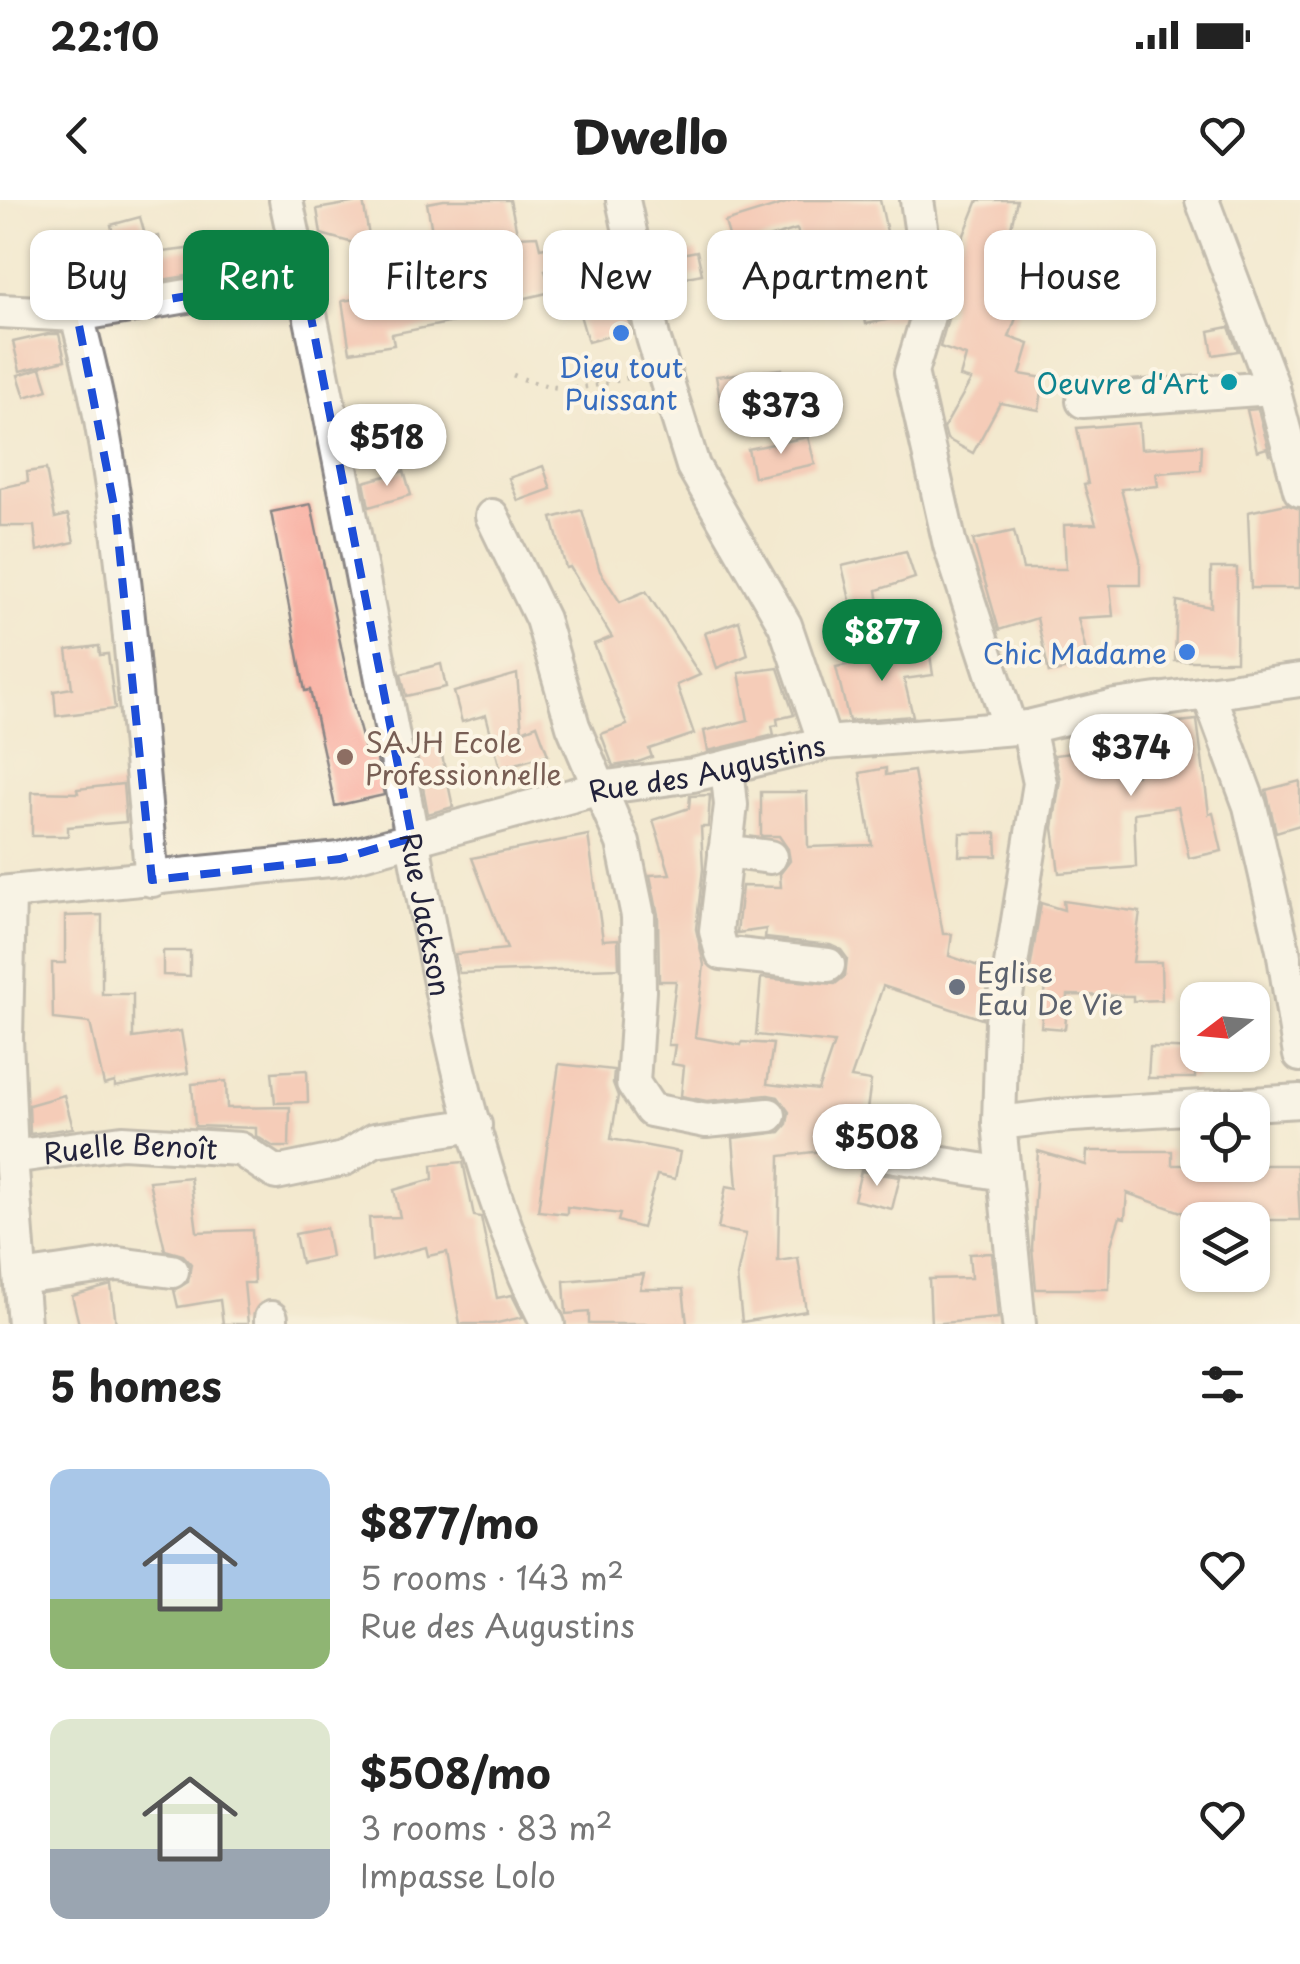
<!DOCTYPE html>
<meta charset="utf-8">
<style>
body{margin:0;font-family:"Playpen Sans",sans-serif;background:#f6f6f6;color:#222;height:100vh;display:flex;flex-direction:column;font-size:38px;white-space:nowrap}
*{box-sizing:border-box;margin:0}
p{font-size:32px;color:#767676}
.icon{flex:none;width:55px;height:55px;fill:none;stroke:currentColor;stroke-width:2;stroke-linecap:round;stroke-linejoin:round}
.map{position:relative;height:1124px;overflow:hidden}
.details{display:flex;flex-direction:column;background:#fff;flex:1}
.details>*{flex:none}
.guide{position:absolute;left:30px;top:30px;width:1240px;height:90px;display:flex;gap:20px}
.needle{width:65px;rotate:254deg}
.fabs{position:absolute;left:1180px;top:782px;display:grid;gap:20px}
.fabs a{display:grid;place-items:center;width:90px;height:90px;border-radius:20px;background:#fff;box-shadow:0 2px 8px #0004;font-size:50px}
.price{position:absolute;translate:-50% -85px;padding:0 22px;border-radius:35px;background:#fff;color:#222;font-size:32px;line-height:65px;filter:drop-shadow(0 2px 5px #0008)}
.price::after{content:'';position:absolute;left:50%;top:60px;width:30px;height:22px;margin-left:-15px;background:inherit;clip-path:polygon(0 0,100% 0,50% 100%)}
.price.selected{background:#0b8043;color:#fff}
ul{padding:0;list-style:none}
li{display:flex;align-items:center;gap:30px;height:250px;padding:0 50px}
li span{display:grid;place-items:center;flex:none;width:280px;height:200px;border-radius:20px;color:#555}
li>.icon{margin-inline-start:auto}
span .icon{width:120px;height:120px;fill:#fffc;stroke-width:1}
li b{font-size:42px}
h2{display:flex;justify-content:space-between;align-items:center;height:120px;padding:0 50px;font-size:42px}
.tag{padding:0 35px;border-radius:20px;background:#fff;box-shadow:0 2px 8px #0004;font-size:35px;line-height:90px}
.tag.selected{background:#0b8043;color:#fff}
.status{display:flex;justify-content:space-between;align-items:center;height:70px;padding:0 50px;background:#fff;direction:ltr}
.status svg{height:28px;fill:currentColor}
header{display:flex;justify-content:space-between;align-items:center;height:130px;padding:0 50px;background:#fff;font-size:45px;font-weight:800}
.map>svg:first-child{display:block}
</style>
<div class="status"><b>22:10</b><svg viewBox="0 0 49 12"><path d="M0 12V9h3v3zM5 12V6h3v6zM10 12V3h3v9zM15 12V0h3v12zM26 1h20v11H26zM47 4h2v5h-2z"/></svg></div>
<header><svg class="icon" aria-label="back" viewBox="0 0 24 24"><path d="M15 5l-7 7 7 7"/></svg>Dwello<svg class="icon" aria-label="heart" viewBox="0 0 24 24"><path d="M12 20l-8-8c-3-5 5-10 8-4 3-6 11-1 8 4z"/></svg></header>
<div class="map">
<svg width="1300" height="1124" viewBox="0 0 1300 1124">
<rect width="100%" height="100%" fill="#fcf5e5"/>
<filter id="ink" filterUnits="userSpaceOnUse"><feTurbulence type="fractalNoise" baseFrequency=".01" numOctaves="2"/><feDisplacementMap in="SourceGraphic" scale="20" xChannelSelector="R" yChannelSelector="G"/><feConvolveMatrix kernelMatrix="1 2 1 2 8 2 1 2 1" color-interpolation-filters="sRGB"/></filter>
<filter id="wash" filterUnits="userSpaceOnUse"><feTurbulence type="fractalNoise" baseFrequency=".0048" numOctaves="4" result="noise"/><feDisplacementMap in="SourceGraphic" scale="40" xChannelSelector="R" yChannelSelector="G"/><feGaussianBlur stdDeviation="2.25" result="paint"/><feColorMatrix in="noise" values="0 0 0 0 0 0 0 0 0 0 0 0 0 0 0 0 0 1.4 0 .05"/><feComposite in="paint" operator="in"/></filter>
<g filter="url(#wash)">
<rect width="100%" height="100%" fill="#f3e9cf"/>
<g id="blocks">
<g fill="#f8a89b">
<path d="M 444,0 L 510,0 L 518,37 L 537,36 L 540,48 L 589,38 L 593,60 L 545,70 L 551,92 L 509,102 L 510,111 L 392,134 L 394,145 L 350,152 L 342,101 L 385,94 L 387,105 L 443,94 L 427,3 Z"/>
<path d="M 796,0 L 880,0 L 895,68 L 902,67 L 909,110 L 907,116 L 866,124 L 857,77 L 833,85 L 820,45 L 803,51 L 797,29 L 733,49 L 725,22 Z"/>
<path d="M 978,0 L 1017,0 L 1010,32 L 1043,44 L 1009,137 L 1029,144 L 1020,174 L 1044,178 L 1039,210 L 1000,203 L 973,253 L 947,239 L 944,228 L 971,180 L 960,177 L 966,156 L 940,147 L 951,108 L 950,70 Z"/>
<path d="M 363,1 L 371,48 L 321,34 L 317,9 Z"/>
<path d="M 140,17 L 146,38 L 159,36 L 162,52 L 195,48 L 199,74 L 137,84 L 131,47 L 116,48 L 111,25 Z"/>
<path d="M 697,51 L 702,74 L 661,82 L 656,59 Z"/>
<path d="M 625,103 L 631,130 L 588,142 L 580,115 Z"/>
<path d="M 1229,127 L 1238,151 L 1213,155 L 1209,131 Z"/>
<path d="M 48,134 L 59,134 L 65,160 L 20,171 L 13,142 Z"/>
<path d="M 41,168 L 48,190 L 25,197 L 18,175 Z"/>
<path d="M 782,169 L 785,202 L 721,205 L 716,176 Z"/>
<path d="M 1258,209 L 1270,255 L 1269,255 L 1267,248 L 1257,251 L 1247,210 Z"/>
<path d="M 1139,223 L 1141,249 L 1202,245 L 1201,270 L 1156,273 L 1158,286 L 1121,289 L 1140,359 L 1140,385 L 1110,385 L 1113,416 L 1078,418 L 1089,465 L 1049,473 L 1037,418 L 999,430 L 973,340 L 1014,331 L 1023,369 L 1066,369 L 1064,325 L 1096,324 L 1084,285 L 1088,284 L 1077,228 Z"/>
<path d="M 808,237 L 815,264 L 754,277 L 748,249 Z"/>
<path d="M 543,266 L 551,289 L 518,301 L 509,278 Z"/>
<path d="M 46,269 L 55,318 L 68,315 L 74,342 L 37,351 L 34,326 L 0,326 L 0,288 L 28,282 L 27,272 Z"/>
<path d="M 404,271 L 411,295 L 369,307 L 364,282 Z"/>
<path d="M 311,304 L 354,508 L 367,556 L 376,554 L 384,595 L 335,606 L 310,490 L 305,491 L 271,312 Z"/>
<path d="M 1286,304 L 1300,309 L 1300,388 L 1251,388 L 1248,312 Z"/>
<path d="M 582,310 L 600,371 L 620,402 L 646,391 L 700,475 L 677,485 L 694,534 L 649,549 L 652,557 L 638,562 L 613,566 L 601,534 L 627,525 L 594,444 L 612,437 L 570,367 L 566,368 L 552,318 Z"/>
<path d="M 906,351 L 915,378 L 877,390 L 880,411 L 854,417 L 842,366 Z"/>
<path d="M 1211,368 L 1237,368 L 1236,461 L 1175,461 L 1177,401 L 1211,407 Z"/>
<path d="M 739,421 L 748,455 L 717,468 L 705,433 Z"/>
<path d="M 99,446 L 100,455 L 108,454 L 115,509 L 56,516 L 54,491 L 72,488 L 67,450 Z"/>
<path d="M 929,448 L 933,475 L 904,479 L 913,516 L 849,521 L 836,467 L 852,464 L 850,459 Z"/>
<path d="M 441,464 L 446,487 L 406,496 L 401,474 Z"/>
<path d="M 778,468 L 794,515 L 777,519 L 778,525 L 772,526 L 774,535 L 708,551 L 704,531 L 748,520 L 739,473 Z"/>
<path d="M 517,474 L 522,531 L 537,525 L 548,555 L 500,568 L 486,515 L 462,522 L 454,492 Z"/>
<path d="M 1197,520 L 1209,614 L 1213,613 L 1222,651 L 1189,658 L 1178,607 L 1134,613 L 1136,667 L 1059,673 L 1053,628 L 1060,580 L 1054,555 L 1123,547 L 1125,575 L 1137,575 L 1144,526 Z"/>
<path d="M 440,546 L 453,607 L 428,614 L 416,550 Z"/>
<path d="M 886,568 L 886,575 L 914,571 L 943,734 L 952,734 L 949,756 L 990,770 L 982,819 L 883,786 L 851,878 L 871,881 L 864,932 L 849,939 L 846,957 L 837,957 L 838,949 L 780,956 L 778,1061 L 798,1058 L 806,1111 L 742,1122 L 737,1076 L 746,1034 L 718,1029 L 726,986 L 737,988 L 733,938 L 780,932 L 787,924 L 789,912 L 778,897 L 768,895 L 707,901 L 681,896 L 684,866 L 672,864 L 675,845 L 668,845 L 676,781 L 659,781 L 658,715 L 650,675 L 670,674 L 653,620 L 689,608 L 690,596 L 710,595 L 708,627 L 701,627 L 703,669 L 696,729 L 704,765 L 695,837 L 741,845 L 742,842 L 773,844 L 767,884 L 818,890 L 834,843 L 756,835 L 761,778 L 835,784 L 845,776 L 847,758 L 841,750 L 830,745 L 765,738 L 766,729 L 737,733 L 742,686 L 781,687 L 780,674 L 790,661 L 788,649 L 779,636 L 761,636 L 761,592 L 807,592 L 808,647 L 872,645 L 860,573 Z"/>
<path d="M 1300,581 L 1300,625 L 1276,632 L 1266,590 Z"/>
<path d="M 123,584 L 126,622 L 68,627 L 68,636 L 32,636 L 32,592 L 78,593 L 77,589 Z"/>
<path d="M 960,633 L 996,633 L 997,656 L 959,656 Z"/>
<path d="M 588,635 L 603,740 L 618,739 L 619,768 L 459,773 L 455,754 L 507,749 L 472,658 Z"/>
<path d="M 1063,701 L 1140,712 L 1133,762 L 1161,762 L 1162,800 L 1133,801 L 1133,796 L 1068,795 L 1065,829 L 1041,827 L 1047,777 L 1029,776 L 1041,703 L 1064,710 Z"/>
<path d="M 102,715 L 102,794 L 133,794 L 133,838 L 181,831 L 188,873 L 115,887 L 115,882 L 104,885 L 90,823 L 53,819 L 52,763 L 65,763 L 65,716 Z"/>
<path d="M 163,751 L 190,751 L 190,776 L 163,775 Z"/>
<path d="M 1150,847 L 1196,849 L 1195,878 L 1148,878 Z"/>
<path d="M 559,864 L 614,870 L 613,883 L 618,896 L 611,939 L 680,952 L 675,979 L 657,975 L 642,1028 L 618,1021 L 620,1014 L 567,1007 L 567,1014 L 538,1011 Z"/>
<path d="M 307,870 L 308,902 L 275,903 L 272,872 Z"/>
<path d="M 226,881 L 227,908 L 290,907 L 289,947 L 274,947 L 256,936 L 256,928 L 195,926 L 192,884 Z"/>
<path d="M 64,895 L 73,928 L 30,934 L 29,905 Z"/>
<path d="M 1038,951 L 1086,965 L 1087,951 L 1172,951 L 1172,965 L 1297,965 L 1300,1020 L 1204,1020 L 1127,993 L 1125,1018 L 1120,1017 L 1110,1048 L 1109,1089 L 1036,1089 L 1032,1048 Z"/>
<path d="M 463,962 L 474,1016 L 481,1017 L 497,1098 L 512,1095 L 523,1117 L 493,1124 L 460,1124 L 447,1052 L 428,1056 L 426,1047 L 372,1061 L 369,1018 L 400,1017 L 394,990 L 433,979 L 432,965 Z"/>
<path d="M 861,971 L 900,977 L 892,1009 L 854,1000 Z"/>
<path d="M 190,977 L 197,1032 L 252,1030 L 254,1083 L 244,1083 L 248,1124 L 223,1124 L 220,1100 L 178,1107 L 174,1090 L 188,1082 L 191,1064 L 183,1055 L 165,1050 L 149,981 Z"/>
<path d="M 326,1028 L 331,1057 L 301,1063 L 295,1034 Z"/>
<path d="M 992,1053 L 998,1118 L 931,1124 L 929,1079 L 971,1078 L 969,1054 Z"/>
<path d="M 644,1074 L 640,1089 L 683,1089 L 687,1124 L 589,1124 L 589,1112 L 566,1114 L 564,1081 Z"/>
<path d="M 111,1085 L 116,1124 L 79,1124 L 72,1096 Z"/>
</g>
</g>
</g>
<g filter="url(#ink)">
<use href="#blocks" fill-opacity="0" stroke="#8a8685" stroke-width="2.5"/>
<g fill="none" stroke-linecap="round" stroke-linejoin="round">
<g stroke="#8a8685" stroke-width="38">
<g id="street">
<path id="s1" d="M 286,0 C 330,205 369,410 408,616 C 441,787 468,967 548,1124"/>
<path d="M 623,0 L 653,137 L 693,266 L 785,425 L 825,543"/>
<path d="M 917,0 L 932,103 L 911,172 L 950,345 L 1010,528"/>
<path d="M 1202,0 L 1273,188 L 1300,290"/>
<path d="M 0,111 L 77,115 L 303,76"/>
<path d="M 77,115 C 86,152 96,189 102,226 C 129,376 137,529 152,680"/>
<path d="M 1083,201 L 1273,188"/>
<path d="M 492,316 L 542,419 L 573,526 L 623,643 L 638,716 L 639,791 L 633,883 L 651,910 L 706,921 L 769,915"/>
<path d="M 1209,495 L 1250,606 L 1283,750 L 1300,855"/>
<path d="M 727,567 L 731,605 L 716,731 L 722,753 L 828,765"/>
<path d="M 725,651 L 770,657"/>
<path id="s2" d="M 0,693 L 340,659 L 600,588 L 693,575 L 825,543 L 1028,527 L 1115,506 L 1300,480"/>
<path d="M 9,694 L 6,838 L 11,957 L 24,1124"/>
<path d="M 999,923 L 1057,916 L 1300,901"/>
<path d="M 865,951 L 1004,974"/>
<path id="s3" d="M 11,957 L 122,942 L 240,949 L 276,973 L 344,959 L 374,940 L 475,925"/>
<path d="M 21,1078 L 118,1064 L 172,1071"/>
<path d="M 271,1118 L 271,1124"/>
<path d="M 1019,1124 L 999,923 L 1002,821 L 1040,583 L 1028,527"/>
</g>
</g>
<path stroke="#8a8685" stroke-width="5" stroke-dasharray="2.5 8" stroke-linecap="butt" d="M 513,175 C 564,196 585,188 636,176"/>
<use href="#street" stroke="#fff" stroke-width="32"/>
</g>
</g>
<path d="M0 0H1300V1124H0ZM 303,76 L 412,638 L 340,659 L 152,680 L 116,316 L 77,115 Z" fill="#f3e9cf" fill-opacity=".55" fill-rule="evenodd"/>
<path fill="none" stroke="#1d4ed8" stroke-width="8" stroke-dasharray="20 12" stroke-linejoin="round" d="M 303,76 L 412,638 L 340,659 L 152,680 L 116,316 L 77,115 Z"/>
<g fill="#3f7fe0" stroke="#fcf5e5" stroke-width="4">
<circle cx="621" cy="133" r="10"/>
<circle cx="1187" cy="452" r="10"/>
</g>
<circle fill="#0f9aa8" stroke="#fcf5e5" stroke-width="4" cx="1229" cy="182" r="10"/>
<circle fill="#8d6e63" stroke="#fcf5e5" stroke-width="4" cx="345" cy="557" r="10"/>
<circle fill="#6b7280" stroke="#fcf5e5" stroke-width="4" cx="957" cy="787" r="10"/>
<g text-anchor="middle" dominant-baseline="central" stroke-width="8" stroke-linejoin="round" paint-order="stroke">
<g font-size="28" fill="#366cbe" stroke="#fcf5e5">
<text x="621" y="166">Dieu tout<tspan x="621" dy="32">Puissant</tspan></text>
<text x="1167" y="452" text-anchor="end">Chic Madame</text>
</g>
<g font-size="28" fill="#0d838f" stroke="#fcf5e5" text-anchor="end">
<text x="1209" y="182">Oeuvre d'Art</text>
</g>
<g font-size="28" fill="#785e54" stroke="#fcf5e5" text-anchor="start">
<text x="365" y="541">SAJH Ecole<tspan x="365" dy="32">Professionnelle</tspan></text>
</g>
<g font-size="28" fill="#22223b" stroke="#fcf5e5">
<text stroke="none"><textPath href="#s2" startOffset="720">Rue des Augustins</textPath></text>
<text stroke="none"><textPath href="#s1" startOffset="728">Rue Jackson</textPath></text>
<text stroke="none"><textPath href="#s3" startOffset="120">Ruelle Benoît</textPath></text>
</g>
<g font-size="28" fill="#5b616d" stroke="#fcf5e5" text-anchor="start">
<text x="977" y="771">Eglise<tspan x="977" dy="32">Eau De Vie</tspan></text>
</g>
</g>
</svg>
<div class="fabs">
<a><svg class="needle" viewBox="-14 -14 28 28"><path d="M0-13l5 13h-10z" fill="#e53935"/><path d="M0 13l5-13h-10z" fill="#767676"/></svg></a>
<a><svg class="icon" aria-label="locate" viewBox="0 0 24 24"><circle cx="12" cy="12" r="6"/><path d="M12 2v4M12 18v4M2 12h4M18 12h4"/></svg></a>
<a><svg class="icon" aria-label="layers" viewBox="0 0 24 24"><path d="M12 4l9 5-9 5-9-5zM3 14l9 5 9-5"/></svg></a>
</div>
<b class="price" style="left:781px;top:257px">$373</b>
<b class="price" style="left:387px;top:289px">$518</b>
<b class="price selected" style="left:882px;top:484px">$877</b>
<b class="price" style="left:1131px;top:599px">$374</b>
<b class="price" style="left:877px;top:989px">$508</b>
<div class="guide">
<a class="tag">Buy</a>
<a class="tag selected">Rent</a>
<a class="tag">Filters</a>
<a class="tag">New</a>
<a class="tag">Apartment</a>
<a class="tag">House</a>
</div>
</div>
<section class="details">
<h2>5 homes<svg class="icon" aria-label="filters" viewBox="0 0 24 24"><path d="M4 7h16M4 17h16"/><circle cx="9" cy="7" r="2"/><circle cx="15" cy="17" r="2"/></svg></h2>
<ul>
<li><span style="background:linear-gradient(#a9c7e8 65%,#8fb573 0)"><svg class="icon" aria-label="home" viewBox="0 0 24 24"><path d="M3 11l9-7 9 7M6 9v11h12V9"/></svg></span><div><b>$877/mo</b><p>5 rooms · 143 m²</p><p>Rue des Augustins</p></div><svg class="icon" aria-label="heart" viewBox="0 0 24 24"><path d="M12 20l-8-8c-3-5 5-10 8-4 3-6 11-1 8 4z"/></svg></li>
<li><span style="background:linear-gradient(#dfe7d0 65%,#9aa5b1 0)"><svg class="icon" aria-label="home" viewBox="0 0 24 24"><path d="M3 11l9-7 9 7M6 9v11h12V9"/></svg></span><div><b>$508/mo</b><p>3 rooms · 83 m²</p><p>Impasse Lolo</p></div><svg class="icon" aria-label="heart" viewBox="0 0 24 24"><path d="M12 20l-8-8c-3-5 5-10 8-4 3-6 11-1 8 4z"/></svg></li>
</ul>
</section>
